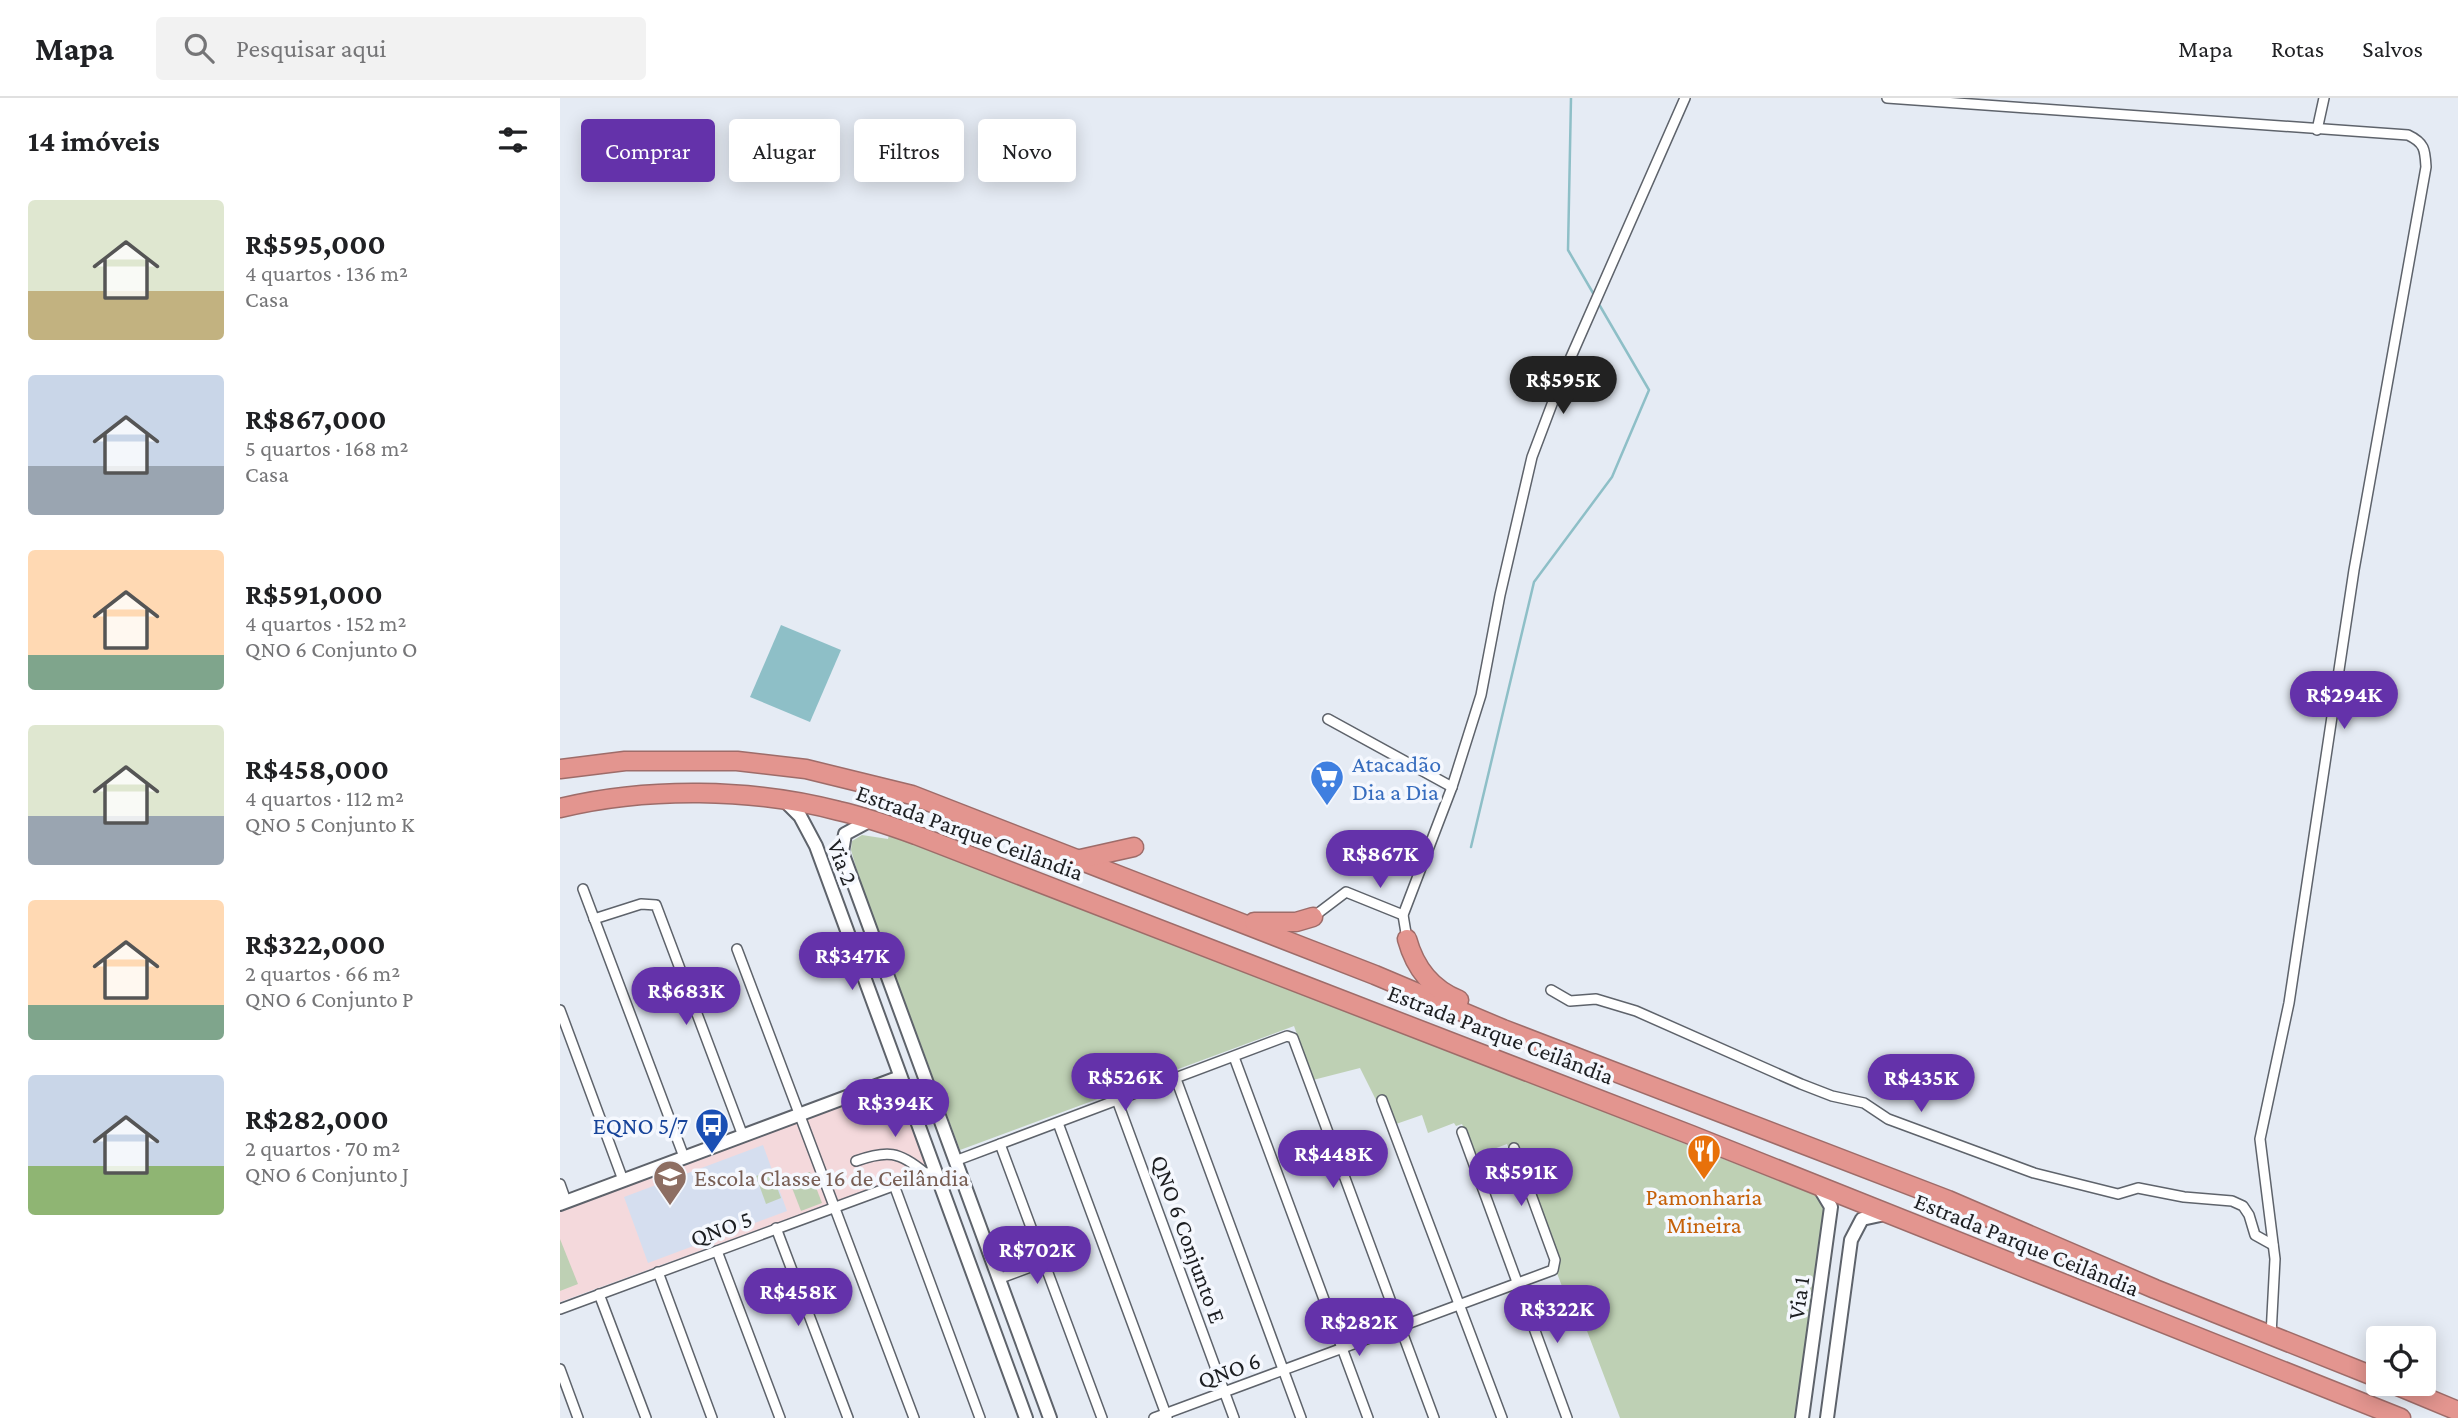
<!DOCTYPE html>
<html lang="pt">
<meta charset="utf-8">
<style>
body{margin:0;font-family:"Crimson Pro",serif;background:#f2f2f2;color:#202124;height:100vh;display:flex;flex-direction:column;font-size:26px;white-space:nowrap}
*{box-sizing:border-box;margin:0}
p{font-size:23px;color:#757577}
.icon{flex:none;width:38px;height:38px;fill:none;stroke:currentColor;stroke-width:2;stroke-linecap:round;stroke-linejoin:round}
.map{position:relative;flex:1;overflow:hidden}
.drawer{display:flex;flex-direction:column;background:#fff;width:560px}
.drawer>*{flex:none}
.banner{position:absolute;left:21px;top:21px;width:665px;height:63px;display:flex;gap:14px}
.buttons{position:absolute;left:1806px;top:1228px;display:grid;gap:14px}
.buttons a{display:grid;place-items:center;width:70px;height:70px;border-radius:7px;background:#fff;box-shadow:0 4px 18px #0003;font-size:35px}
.price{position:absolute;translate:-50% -60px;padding:0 16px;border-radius:24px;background:#6432aa;color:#fff;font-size:23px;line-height:46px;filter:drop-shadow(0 2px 4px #0008)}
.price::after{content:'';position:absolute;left:50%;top:42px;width:21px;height:16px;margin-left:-10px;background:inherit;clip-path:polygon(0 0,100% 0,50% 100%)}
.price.current{background:#222;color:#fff}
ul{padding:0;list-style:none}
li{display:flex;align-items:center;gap:21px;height:175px;padding:0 28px}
li span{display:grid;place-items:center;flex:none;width:196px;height:140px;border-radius:7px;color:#555}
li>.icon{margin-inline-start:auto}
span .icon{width:84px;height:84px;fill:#fffc;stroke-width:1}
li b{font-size:30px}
h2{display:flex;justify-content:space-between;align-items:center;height:84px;padding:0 28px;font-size:30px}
.pill{padding:0 24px;border-radius:7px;background:#fff;box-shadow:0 4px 18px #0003;font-size:24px;line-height:63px}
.pill.current{background:#6432aa;color:#fff}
header{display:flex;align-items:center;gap:42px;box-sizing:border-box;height:98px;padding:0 35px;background:#fff;border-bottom:2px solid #e0e0e0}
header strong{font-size:33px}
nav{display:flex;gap:38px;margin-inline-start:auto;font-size:24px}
.search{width:490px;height:63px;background:#f2f2f2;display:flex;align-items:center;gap:18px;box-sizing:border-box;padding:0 24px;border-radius:7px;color:#757577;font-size:26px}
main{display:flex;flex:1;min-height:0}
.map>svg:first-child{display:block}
</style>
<header>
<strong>Mapa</strong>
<div class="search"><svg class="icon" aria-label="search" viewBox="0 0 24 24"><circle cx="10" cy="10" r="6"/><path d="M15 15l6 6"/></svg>Pesquisar aqui</div>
<nav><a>Mapa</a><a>Rotas</a><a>Salvos</a></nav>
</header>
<main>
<section class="drawer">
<h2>14 imóveis<svg class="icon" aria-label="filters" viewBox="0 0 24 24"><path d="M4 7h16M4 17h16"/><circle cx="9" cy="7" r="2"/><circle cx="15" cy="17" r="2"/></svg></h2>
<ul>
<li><span style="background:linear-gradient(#dfe7d0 65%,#c2b280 0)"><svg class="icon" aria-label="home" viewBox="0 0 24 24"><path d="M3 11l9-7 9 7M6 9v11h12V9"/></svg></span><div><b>R$595,000</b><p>4 quartos · 136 m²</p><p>Casa</p></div></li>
<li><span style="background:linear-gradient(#c9d6e8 65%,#9aa5b1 0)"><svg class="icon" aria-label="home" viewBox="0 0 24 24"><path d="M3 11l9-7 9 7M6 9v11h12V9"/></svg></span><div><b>R$867,000</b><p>5 quartos · 168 m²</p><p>Casa</p></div></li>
<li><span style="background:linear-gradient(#ffd9b3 75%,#7fa58c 0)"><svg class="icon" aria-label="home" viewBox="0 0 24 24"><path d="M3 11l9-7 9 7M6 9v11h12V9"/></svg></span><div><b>R$591,000</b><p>4 quartos · 152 m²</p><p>QNO 6 Conjunto O</p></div></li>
<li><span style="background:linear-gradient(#dfe7d0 65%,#9aa5b1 0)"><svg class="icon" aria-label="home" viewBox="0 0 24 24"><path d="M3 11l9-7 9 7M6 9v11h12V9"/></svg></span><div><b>R$458,000</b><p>4 quartos · 112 m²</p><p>QNO 5 Conjunto K</p></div></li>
<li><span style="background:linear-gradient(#ffd9b3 75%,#7fa58c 0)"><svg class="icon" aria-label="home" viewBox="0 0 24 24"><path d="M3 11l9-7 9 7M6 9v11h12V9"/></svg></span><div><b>R$322,000</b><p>2 quartos · 66 m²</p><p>QNO 6 Conjunto P</p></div></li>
<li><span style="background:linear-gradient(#c9d6e8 65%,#8fb573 0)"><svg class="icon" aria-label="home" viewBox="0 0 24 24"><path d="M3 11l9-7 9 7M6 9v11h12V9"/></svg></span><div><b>R$282,000</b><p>2 quartos · 70 m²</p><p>QNO 6 Conjunto J</p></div></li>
</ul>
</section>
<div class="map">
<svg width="1898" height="1320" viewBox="0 0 1898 1320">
<rect width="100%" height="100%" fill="#e5ebf4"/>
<path fill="#f4d9dc" d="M 337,987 L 340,989 L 368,1066 L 364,1071 L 0,1204 L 0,1111 Z"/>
<path fill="#d5deef" d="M 203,1047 L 227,1113 L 88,1165 L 64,1099 Z"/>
<g fill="#bed0b4">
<path d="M 302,737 L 328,741 L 329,737 L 342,737 L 1260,1099 L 1267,1108 L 1240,1320 L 1060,1320 L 1024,1225 L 1017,1227 L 947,1046 L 915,1058 L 902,1026 L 896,1028 L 894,1025 L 868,1035 L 862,1017 L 836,1026 L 826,1001 L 817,1004 L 800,970 L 753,982 L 734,928 L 400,1052 L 300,783 L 291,752 L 292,743 Z"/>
<path d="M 211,1073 L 221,1100 L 206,1106 L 196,1078 Z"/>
<path d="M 250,1074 L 262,1105 L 241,1113 L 229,1082 Z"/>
<path d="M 0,1141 L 18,1186 L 0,1193 Z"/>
</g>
<path fill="#8ebfc7" d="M 221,527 L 281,552 L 250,624 L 190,599 Z"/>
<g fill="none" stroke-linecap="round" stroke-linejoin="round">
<g stroke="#8ebfc7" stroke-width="2.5">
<path d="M 1011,0 L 1008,152 L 1033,195"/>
<path d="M 911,749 L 974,484 L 1052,379 L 1089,292 L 1040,208"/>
</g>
<g stroke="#5e636b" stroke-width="12">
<g id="street">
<path d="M 1327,0 L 1848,37 C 1865,45 1865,52 1866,69 L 1794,472 L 1729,905 L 1700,1041 L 1715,1161 L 1711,1237"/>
<path d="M 1757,32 L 1764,0"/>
<path d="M 768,621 L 892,689"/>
<path d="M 23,791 L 124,1059"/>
<path d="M 753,819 L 786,794 L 843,817"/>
<path d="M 34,821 L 81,806 L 96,807 L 183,1038"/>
<path d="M 847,841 L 843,817 L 892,689 L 921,597 L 940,497 L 972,359 L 1003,277 L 1125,0"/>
<path d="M 177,851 L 354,1320"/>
<path d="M 991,892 L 1010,903 L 1036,901 L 1076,913 L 1241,986 L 1272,998 L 1304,1005 L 1328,1021 L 1474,1075 L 1558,1096 L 1578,1090 L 1624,1099 L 1672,1103 L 1683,1108 L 1689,1117 L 1695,1137 L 1713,1147"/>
<path d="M 0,912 L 63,1082"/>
<path d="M 674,959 L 808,1320"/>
<path d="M 616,981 L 741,1320"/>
<path d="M 557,1002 L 674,1320"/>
<path d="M 822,1002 L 942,1320"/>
<path d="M 498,1025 L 607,1319"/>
<path d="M 902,1034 L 1007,1320"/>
<path d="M 440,1046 L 542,1320"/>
<path d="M 296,1063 C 327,1052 339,1053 365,1075"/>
<path d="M 395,1063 L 727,938 L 733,940 L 874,1320"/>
<path d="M 0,1086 L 6,1103"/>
<path d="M 334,1087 L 420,1320"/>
<path d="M 216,1130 L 288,1320"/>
<path d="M 157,1153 L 220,1320"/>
<path d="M 98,1174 L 152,1320"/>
<path d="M 438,1181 L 484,1164"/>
<path d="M 39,1196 L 86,1320"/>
<path d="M 0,1211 L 376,1072"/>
<path d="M 0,1271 L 18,1320"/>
<path d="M 594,1320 L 993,1172 L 995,1162 L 954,1050"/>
</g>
</g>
<g stroke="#5e636b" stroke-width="16">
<g id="secondary">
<path d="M 225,703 L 240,718 L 256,748 L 466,1320"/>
<path d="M 311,722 L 285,736 L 282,754 L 490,1320"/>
<path d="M 0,1106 L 340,979"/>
<path d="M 1242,1320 L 1271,1109 L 1259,1089"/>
<path d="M 1267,1320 L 1291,1142 L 1302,1121 L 1325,1116"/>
</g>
</g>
<g stroke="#9e6c69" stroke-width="21">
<g id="highway">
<path d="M 0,671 L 65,663 L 177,663 L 246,671 L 352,697 L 815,877 L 943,931 L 1388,1102 L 1595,1191 L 1818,1280"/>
<path d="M 0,710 C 87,689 192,690 279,713 C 305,719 331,728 356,737 L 1131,1037 L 1841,1320"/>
<path d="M 516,762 L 574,749"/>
<path d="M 694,824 L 736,824 L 753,819"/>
<path d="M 847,841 C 855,870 871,891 899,902"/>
<path d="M 1833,1286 L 1898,1313"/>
</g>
</g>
<use href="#street" stroke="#fff" stroke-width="9"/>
<use href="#secondary" stroke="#fff" stroke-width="12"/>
<use href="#highway" stroke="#e3958f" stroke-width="18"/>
</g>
<defs>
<g id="supermarket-pin" transform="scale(1.75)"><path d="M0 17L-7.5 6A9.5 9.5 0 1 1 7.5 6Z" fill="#3f7fe0" stroke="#f5f8fe"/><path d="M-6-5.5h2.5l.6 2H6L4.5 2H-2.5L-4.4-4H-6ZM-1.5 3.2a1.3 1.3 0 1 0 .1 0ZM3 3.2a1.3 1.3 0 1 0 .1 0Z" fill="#fff"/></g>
<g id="bus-pin" transform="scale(1.75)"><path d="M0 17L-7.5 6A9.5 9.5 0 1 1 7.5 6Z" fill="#1a4fb4" stroke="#f5f8fe"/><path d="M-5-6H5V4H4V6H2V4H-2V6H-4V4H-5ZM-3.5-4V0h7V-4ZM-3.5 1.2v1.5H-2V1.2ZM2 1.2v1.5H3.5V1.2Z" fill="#fff"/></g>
<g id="restaurant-pin" transform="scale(1.75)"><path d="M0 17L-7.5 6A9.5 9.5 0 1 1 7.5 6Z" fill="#e8710a" stroke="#f5f8fe"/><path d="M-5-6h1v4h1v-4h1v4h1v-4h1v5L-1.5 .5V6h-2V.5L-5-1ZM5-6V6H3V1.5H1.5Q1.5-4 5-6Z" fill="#fff"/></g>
<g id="school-pin" transform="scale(1.75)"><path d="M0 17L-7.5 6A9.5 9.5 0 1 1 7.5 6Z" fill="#8d6e63" stroke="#f5f8fe"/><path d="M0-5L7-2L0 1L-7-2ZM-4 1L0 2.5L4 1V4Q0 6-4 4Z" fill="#fff"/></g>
</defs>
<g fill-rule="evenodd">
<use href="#supermarket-pin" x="767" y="679"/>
<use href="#bus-pin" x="152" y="1027"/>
<use href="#restaurant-pin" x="1144" y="1053"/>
<use href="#school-pin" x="110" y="1079"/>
</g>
<g text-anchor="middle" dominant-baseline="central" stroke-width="7" stroke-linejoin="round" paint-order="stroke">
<g font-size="24" fill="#366cbe" stroke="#f5f8fe" text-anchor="start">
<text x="792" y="665">Atacadão<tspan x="792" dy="28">Dia a Dia</tspan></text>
</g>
<g font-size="24" fill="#1d1f22" stroke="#f5f8fe">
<text transform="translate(410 734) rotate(20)">Estrada Parque Ceilândia</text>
<text transform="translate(283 764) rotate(69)">Via 2</text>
<text transform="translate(941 936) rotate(21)">Estrada Parque Ceilândia</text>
<text transform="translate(161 1130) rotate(-20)">QNO 5</text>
<text transform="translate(629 1141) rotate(70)">QNO 6 Conjunto E</text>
<text transform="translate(1467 1146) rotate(22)">Estrada Parque Ceilândia</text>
<text transform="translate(1238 1200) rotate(-82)">Via 1</text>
<text transform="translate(669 1272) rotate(-20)">QNO 6</text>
</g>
<g font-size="24" fill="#164399" stroke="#f5f8fe" text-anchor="end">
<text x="128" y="1027">EQNO 5/7</text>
</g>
<g font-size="24" fill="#785e54" stroke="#f5f8fe" text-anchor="start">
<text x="134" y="1079">Escola Classe 16 de Ceilândia</text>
</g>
<g font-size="24" fill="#c56008" stroke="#f5f8fe">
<text x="1144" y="1098">Pamonharia<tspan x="1144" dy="28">Mineira</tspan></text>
</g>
</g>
</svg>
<div class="buttons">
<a><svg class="icon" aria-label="locate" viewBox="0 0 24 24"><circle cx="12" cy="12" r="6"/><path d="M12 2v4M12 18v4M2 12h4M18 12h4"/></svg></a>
</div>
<b class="price current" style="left:1003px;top:318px">R$595K</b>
<b class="price" style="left:1784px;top:633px">R$294K</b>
<b class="price" style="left:820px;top:792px">R$867K</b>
<b class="price" style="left:292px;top:894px">R$347K</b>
<b class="price" style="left:126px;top:929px">R$683K</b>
<b class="price" style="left:565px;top:1015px">R$526K</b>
<b class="price" style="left:1361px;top:1016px">R$435K</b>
<b class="price" style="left:335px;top:1041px">R$394K</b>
<b class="price" style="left:773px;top:1092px">R$448K</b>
<b class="price" style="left:961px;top:1110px">R$591K</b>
<b class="price" style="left:477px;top:1188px">R$702K</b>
<b class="price" style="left:238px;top:1230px">R$458K</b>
<b class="price" style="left:997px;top:1247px">R$322K</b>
<b class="price" style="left:799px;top:1260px">R$282K</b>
<div class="banner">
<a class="pill current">Comprar</a>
<a class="pill">Alugar</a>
<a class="pill">Filtros</a>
<a class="pill">Novo</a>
</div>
</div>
</main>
